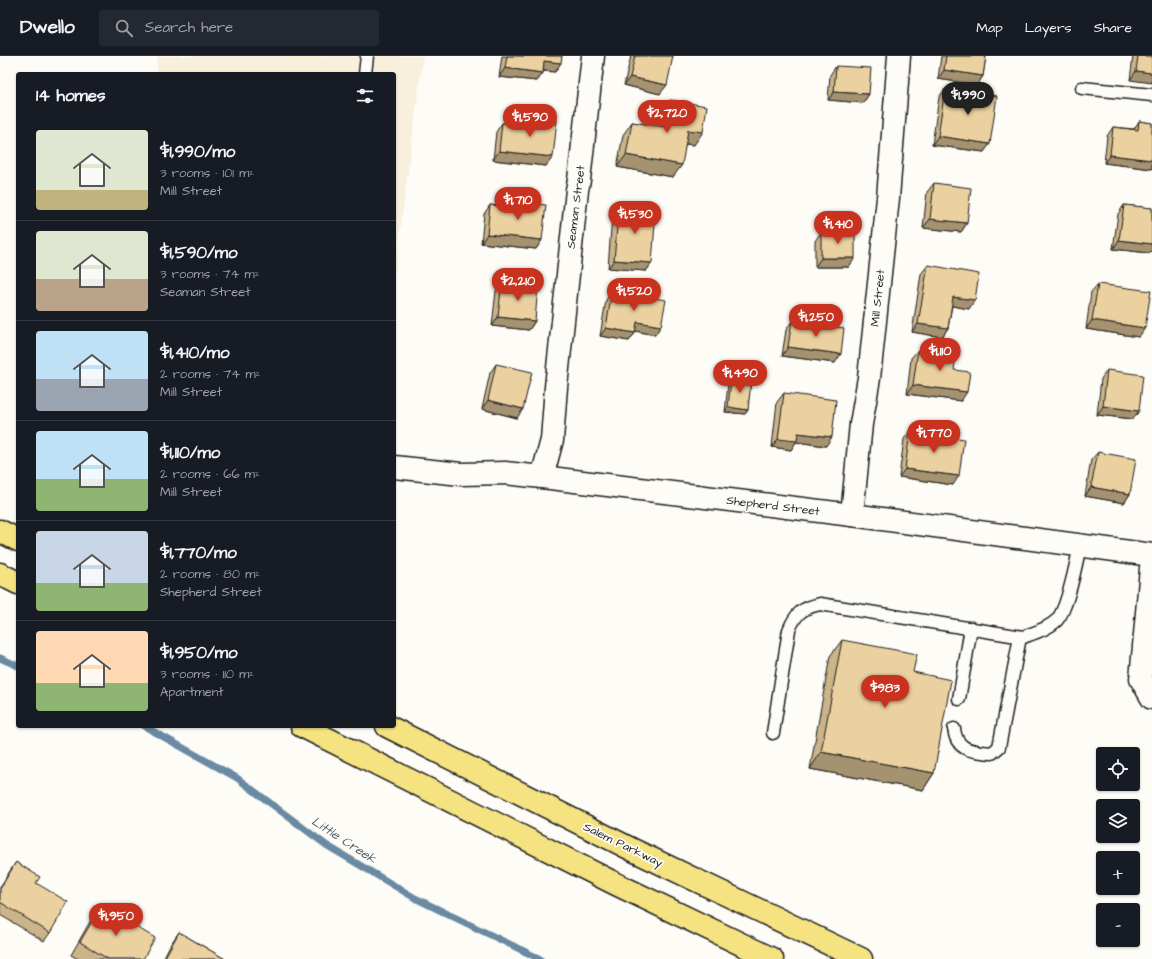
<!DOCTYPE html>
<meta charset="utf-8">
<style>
body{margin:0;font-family:"Architects Daughter",sans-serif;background:#242831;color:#f1f3f6;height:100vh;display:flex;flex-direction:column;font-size:15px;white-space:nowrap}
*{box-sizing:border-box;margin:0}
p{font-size:13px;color:#9ea1a6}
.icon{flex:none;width:22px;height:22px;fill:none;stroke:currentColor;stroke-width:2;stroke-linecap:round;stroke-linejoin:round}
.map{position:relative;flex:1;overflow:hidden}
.drawer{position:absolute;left:16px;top:16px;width:380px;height:656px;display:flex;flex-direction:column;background:#171b24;border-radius:4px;box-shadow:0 1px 3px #0004}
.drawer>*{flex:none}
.fabs{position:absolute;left:1096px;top:691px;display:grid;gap:8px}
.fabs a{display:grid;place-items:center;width:44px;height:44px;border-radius:4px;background:#171b24;box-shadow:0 1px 3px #0004;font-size:20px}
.price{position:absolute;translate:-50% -34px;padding:0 9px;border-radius:14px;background:#c8321e;color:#fff;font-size:13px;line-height:26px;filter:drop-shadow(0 1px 2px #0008)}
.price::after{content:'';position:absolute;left:50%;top:24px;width:12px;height:9px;margin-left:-6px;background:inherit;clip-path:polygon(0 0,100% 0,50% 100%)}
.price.active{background:#222;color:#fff}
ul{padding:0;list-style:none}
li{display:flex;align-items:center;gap:12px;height:100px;padding:0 20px}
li+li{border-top:1px solid #363941}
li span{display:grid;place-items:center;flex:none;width:112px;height:80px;border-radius:4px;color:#555}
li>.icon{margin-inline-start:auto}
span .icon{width:48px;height:48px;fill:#fffc;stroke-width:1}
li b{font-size:17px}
h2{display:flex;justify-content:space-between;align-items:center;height:48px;padding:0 20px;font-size:17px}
header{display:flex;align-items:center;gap:24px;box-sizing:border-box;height:56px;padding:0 20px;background:#171b24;border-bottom:1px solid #363941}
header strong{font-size:19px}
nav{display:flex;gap:22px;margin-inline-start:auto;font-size:14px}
.search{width:280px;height:36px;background:#242831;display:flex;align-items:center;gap:10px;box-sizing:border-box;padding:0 14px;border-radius:4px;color:#9ea1a6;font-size:15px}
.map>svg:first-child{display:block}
</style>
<header>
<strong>Dwello</strong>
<div class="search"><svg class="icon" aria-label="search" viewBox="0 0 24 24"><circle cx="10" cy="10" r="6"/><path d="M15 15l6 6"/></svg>Search here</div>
<nav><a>Map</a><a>Layers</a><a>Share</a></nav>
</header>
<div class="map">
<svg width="1152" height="903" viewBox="0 0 1152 903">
<rect width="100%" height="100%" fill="#fdfcf7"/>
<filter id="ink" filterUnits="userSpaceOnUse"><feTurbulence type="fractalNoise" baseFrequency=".025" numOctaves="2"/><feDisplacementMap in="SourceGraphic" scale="8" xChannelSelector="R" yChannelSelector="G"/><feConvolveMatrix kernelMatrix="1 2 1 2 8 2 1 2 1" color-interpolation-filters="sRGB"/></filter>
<g filter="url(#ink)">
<path fill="#f8efdd" d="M 157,0 L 423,0 L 394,222 L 394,18 L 157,18 Z"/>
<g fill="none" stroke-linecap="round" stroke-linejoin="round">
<g stroke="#698aa2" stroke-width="7">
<path d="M 0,602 L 18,610"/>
<path d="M 144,670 L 237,722 L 326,789 L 415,842 L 540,903"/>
</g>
<g stroke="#1c1c1c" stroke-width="15">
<g id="service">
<path d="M 365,18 L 367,0"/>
<path d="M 1082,32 L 1152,39"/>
<path d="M 959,643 L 971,572"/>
<path d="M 954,673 C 957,696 973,695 992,697 L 999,691 L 1020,581"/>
<path d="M 773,677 L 789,574 C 796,557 802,552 820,548 L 1023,581 C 1034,577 1048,573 1057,564 C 1068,552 1076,507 1080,490"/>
</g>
</g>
<g stroke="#1c1c1c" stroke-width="25">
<g id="minor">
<path d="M 394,411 L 461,418 L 505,417 L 542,421 L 852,459 L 1152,499"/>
<path d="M 542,421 L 552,384 L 556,331 L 577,134 L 579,124 L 593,0"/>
<path d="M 852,459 L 861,368 L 869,322 L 888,142 L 899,0"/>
<path d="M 1152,501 L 1141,623 L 1152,642"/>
</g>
</g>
<g stroke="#1c1c1c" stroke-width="25">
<g id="motorway">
<path d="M 0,475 L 18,484"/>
<path d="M 0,518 L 18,527"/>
<path d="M 302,670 L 616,828 L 772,903"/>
<path d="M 387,670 L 633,794 L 861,903"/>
</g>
</g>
<use href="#service" stroke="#fdfcf7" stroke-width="12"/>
<use href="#minor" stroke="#fdfcf7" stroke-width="22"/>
<use href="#motorway" stroke="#f5e382" stroke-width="22"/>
</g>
<g fill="#cbb48a" stroke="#1c1c1c">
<path d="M 502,0 L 562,0 L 555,16 L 543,15 L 543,17 L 537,25 L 499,21 Z"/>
<path d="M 631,0 L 673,0 L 660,38 L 624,29 Z"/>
<path d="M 941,0 L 986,0 L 983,20 L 977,29 L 938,23 Z"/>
<path d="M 1133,0 L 1152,0 L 1130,24 Z"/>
<path d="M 836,10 L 869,38 L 863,47 L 828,44 L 830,19 Z"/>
<path d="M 945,33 L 984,96 L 932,89 L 939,41 Z"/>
<path d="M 670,44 L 694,89 L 686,88 L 673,121 L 617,111 L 623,79 L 632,66 L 659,70 L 661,57 Z"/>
<path d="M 530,61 L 553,101 L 546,110 L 493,104 L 496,76 L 502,67 L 524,70 Z"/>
<path d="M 1139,65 L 1152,67 L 1152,113 L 1104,107 L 1107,80 L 1113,71 L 1134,73 Z"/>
<path d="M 934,127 L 967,167 L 961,176 L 923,172 L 927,136 Z"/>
<path d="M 519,146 L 542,184 L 536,193 L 481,187 L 484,158 L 490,149 L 515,152 Z"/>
<path d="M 1124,149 L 1152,152 L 1152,194 L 1149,197 L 1113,193 L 1118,158 Z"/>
<path d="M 619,150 L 652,207 L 646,215 L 608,212 L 612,159 Z"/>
<path d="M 821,176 L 849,211 L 815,211 L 815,185 Z"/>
<path d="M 928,209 L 969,253 L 952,250 L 948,272 L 942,281 L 912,276 L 921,218 Z"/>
<path d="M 502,226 L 535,265 L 529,274 L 492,270 L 496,235 Z"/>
<path d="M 1098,228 L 1139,281 L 1086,273 L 1091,236 Z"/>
<path d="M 612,235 L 655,279 L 635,275 L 635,277 L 629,285 L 600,280 L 606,244 Z"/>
<path d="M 792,265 L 835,307 L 782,300 L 786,274 Z"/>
<path d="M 918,294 L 954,314 L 961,345 L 907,338 L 911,302 Z"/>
<path d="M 496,308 L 517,362 L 482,353 L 490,317 Z"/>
<path d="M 1107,314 L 1139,355 L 1133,363 L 1097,359 L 1101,323 Z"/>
<path d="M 731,323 L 748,354 L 745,358 L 725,356 L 728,328 Z"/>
<path d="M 784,337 L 826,390 L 796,386 L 791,394 L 772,391 L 777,346 Z"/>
<path d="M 910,375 L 953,429 L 899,421 L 904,383 Z"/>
<path d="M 1098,396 L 1130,438 L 1124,447 L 1085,440 L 1091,404 Z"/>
<path d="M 842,584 L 934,717 L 923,734 L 810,713 L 830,600 Z"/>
<path d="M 16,806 L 36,827 L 50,877 L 44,885 L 0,859 L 0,831 L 10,815 Z"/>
<path d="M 101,850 L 143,903 L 78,903 L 71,899 L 92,862 Z"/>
<path d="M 179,876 L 225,903 L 163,903 L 170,889 Z"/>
</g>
<g fill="#a59270" stroke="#1c1c1c">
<path d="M 544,5 L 561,7 L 555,16 L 538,14 Z"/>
<path d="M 505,12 L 543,17 L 537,25 L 499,21 Z"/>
<path d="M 944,14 L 983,20 L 977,29 L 938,23 Z"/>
<path d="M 1136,15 L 1152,17 L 1152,27 L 1130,24 Z"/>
<path d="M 630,21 L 667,29 L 660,38 L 624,29 Z"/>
<path d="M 834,36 L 869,38 L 863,47 L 828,44 Z"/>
<path d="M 688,74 L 703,76 L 694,89 L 679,87 Z"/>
<path d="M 938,80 L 990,88 L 984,96 L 932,89 Z"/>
<path d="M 499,95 L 553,101 L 546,110 L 493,104 Z"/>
<path d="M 626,99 L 682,109 L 673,121 L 617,111 Z"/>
<path d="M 1110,99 L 1152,104 L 1152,113 L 1104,107 Z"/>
<path d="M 930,163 L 967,167 L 961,176 L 923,172 Z"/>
<path d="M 487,178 L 542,184 L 536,193 L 481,187 Z"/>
<path d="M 1119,184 L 1152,188 L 1152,194 L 1149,197 L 1113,193 Z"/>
<path d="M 821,202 L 855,202 L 849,211 L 815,211 Z"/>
<path d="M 614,204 L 652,207 L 646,215 L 608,212 Z"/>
<path d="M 953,241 L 975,244 L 969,253 L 947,249 Z"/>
<path d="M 498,261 L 535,265 L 529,274 L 492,270 Z"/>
<path d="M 1092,264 L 1145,272 L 1139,281 L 1086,273 Z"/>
<path d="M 637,266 L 661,270 L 655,279 L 631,274 Z"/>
<path d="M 918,268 L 948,272 L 942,281 L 912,276 Z"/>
<path d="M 606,272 L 635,277 L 629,285 L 600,280 Z"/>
<path d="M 788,291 L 841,298 L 835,307 L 782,300 Z"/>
<path d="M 913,329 L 967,336 L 961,345 L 907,338 Z"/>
<path d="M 488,344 L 523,353 L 517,362 L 482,353 Z"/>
<path d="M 1103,350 L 1139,355 L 1133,363 L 1097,359 Z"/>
<path d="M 728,351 L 748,354 L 745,358 L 725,356 Z"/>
<path d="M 798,377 L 832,381 L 826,390 L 796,386 L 791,394 L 772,391 L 778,383 Z"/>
<path d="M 905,413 L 959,420 L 953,429 L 899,421 Z"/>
<path d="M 1091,431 L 1130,438 L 1124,447 L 1085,440 Z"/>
<path d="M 821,696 L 934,717 L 923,734 L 810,713 Z"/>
</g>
<g fill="#ecd1a0" stroke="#1c1c1c">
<path d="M 507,0 L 562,0 L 561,7 L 544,5 L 543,17 L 505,12 Z"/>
<path d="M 635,0 L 673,0 L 667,29 L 630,21 Z"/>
<path d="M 946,0 L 986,0 L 983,20 L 944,14 Z"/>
<path d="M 1138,0 L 1152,0 L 1152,17 L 1136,15 Z"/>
<path d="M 836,10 L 871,12 L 869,38 L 834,36 Z"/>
<path d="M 945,33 L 997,40 L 990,88 L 938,80 Z"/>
<path d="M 670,44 L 707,50 L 703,76 L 688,74 L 682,109 L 626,99 L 632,66 L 666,71 Z"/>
<path d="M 530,61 L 557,64 L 553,101 L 499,95 L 502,67 L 529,70 Z"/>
<path d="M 1139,65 L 1152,67 L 1152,104 L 1110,99 L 1113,71 L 1138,74 Z"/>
<path d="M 934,127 L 971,132 L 967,167 L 930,163 Z"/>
<path d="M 519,146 L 546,149 L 542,184 L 487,178 L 490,149 L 518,152 Z"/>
<path d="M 1124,149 L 1152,152 L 1152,188 L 1119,184 Z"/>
<path d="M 619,150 L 656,154 L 652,207 L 614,204 Z"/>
<path d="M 821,176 L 855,177 L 855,202 L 821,202 Z"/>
<path d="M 928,209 L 979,218 L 975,244 L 953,241 L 948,272 L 918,268 Z"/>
<path d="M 502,226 L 538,230 L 535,265 L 498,261 Z"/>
<path d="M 1098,228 L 1151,235 L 1145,272 L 1092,264 Z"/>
<path d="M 612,235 L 666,244 L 661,270 L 637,266 L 635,277 L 606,272 Z"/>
<path d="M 792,265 L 844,272 L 841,298 L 788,291 Z"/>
<path d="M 918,294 L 956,299 L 954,314 L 970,316 L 967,336 L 913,329 Z"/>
<path d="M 496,308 L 532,316 L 523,353 L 488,344 Z"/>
<path d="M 1107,314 L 1143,319 L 1139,355 L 1103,350 Z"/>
<path d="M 731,323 L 751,325 L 748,354 L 728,351 Z"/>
<path d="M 784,337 L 836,344 L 832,381 L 798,377 L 797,385 L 778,383 Z"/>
<path d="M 910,375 L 964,383 L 959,420 L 905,413 Z"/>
<path d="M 1098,396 L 1136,403 L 1130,438 L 1091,431 Z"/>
<path d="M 842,584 L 917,598 L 913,616 L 951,624 L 934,717 L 821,696 Z"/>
<path d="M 16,806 L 40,821 L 36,827 L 68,846 L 50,877 L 0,846 L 0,833 Z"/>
<path d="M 101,850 L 155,882 L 143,903 L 108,903 L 80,886 Z"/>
<path d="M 179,876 L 225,903 L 164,903 Z"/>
</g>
</g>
<g text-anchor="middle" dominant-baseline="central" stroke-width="3.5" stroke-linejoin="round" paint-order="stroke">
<g font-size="12" fill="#1c1c1c" stroke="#fdfcf7">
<text transform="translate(576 151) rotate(-83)">Seaman Street</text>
<text transform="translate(878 242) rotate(-84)">Mill Street</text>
<text transform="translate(773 450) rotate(7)">Shepherd Street</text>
<text transform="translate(623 789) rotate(26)">Salem Parkway</text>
</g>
<g font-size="13" font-style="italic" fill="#495c6a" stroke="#fdfcf7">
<text transform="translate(344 784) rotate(33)">Little Creek</text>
</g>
</g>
</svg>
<div class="fabs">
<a><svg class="icon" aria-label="locate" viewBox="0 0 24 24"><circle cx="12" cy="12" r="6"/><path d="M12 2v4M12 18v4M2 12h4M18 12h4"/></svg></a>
<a><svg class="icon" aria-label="layers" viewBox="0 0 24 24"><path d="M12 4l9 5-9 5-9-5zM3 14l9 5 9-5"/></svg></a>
<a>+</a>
<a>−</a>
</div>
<b class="price active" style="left:968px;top:60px">$1,990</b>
<b class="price" style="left:667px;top:78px">$2,720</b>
<b class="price" style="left:530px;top:82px">$1,590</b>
<b class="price" style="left:518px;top:165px">$1,710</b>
<b class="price" style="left:635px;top:179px">$1,530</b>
<b class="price" style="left:838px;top:189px">$1,410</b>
<b class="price" style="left:518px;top:246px">$2,210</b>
<b class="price" style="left:634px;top:256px">$1,520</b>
<b class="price" style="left:816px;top:282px">$1,250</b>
<b class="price" style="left:940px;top:316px">$1,110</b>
<b class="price" style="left:740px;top:338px">$1,490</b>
<b class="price" style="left:934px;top:398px">$1,770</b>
<b class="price" style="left:885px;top:653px">$983</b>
<b class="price" style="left:116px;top:881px">$1,950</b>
<section class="drawer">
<h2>14 homes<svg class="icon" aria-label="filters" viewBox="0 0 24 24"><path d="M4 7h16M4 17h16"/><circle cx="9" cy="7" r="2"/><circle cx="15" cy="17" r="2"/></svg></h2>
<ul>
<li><span style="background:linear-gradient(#dfe7d0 75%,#c2b280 0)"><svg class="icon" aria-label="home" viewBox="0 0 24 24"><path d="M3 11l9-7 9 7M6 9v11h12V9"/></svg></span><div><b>$1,990/mo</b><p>3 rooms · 101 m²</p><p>Mill Street</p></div></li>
<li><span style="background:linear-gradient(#dfe7d0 60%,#b9a48a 0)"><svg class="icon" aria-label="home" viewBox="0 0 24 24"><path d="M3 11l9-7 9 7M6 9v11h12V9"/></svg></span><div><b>$1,590/mo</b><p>3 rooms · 74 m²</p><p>Seaman Street</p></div></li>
<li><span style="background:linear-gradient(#bfe0f5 60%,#9aa5b1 0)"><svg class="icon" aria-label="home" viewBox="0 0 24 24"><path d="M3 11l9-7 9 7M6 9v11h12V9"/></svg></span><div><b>$1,410/mo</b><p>2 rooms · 74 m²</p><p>Mill Street</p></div></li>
<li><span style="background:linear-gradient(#bfe0f5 60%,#8fb573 0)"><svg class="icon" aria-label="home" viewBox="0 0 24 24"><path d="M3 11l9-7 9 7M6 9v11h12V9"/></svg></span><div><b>$1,110/mo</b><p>2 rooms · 66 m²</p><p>Mill Street</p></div></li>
<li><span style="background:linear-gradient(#c9d6e8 65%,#8fb573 0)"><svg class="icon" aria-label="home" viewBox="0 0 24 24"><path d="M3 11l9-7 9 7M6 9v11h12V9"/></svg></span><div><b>$1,770/mo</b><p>2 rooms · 80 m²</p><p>Shepherd Street</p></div></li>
<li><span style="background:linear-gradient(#ffd9b3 65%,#8fb573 0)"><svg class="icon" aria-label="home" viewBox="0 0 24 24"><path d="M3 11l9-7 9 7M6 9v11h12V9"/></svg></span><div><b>$1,950/mo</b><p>3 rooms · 110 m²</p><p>Apartment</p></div></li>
</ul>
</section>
</div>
